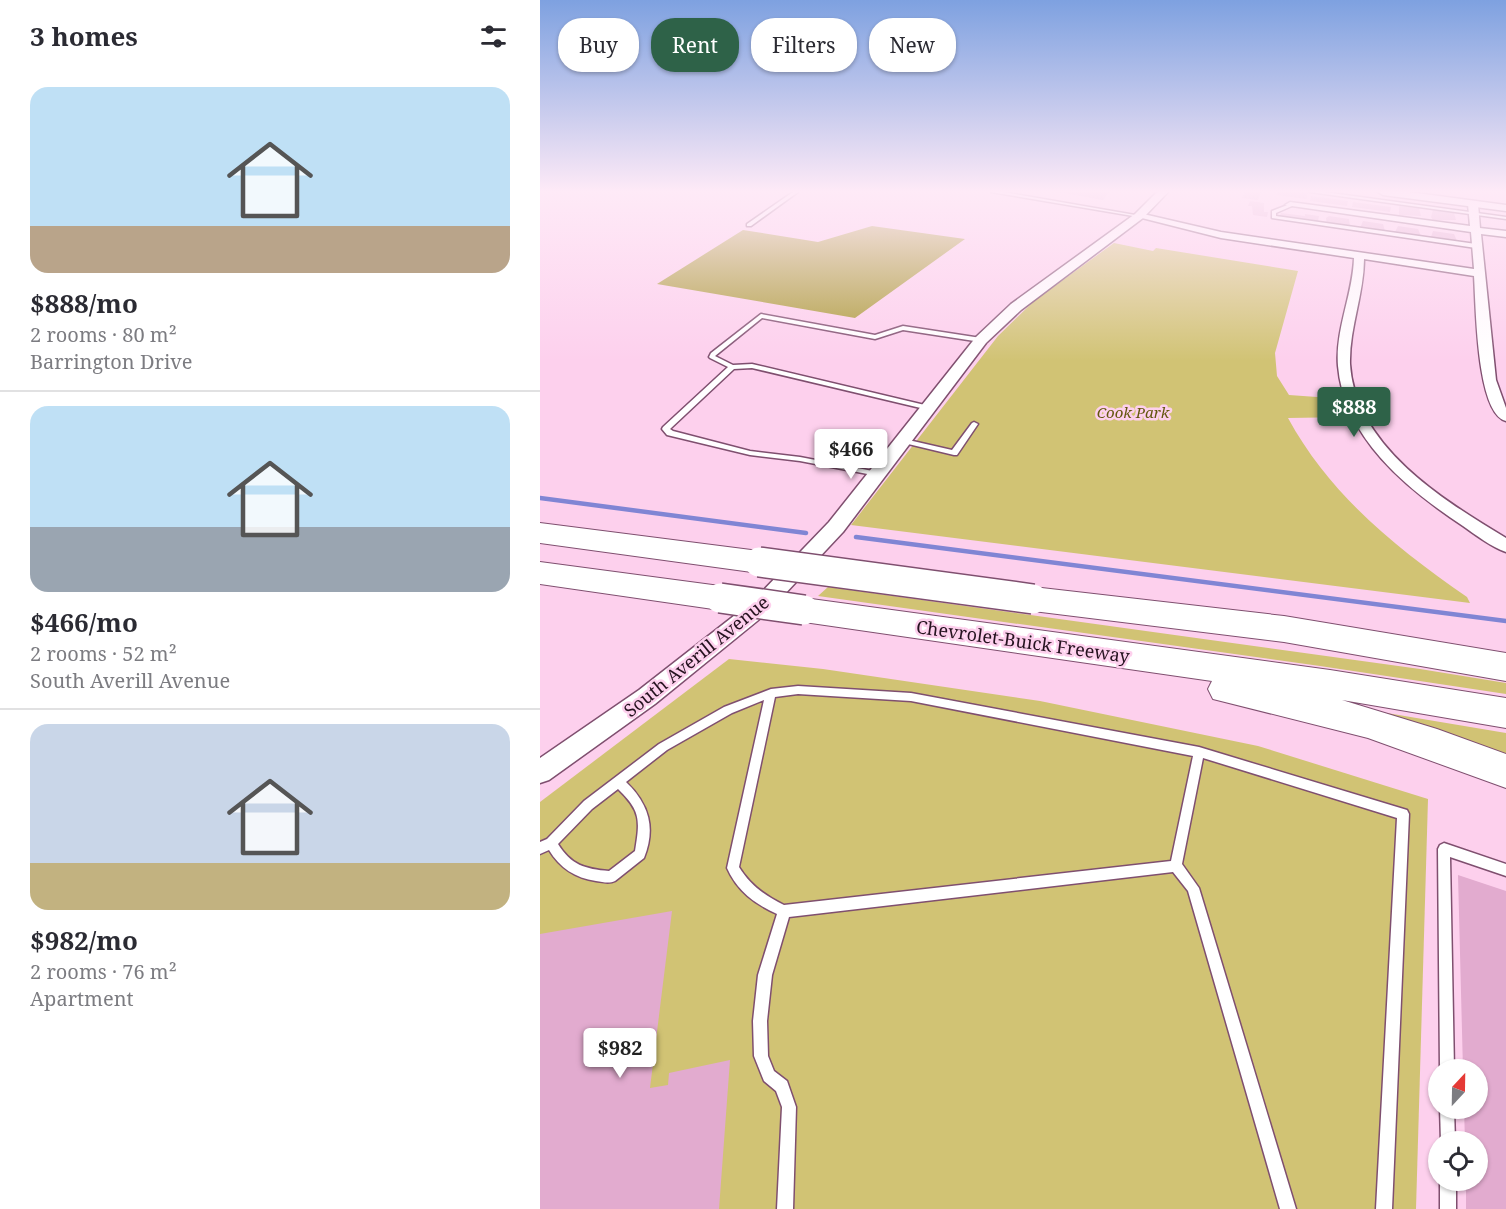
<!DOCTYPE html>
<meta charset="utf-8">
<style>
body{margin:0;font-family:"Noto Serif",serif;background:#f7f7f7;color:#2b2b33;height:100vh;display:flex;flex-direction:column;font-size:22px;white-space:nowrap}
*{box-sizing:border-box;margin:0}
p{font-size:20px;color:#7c7c81}
.icon{flex:none;width:33px;height:33px;fill:none;stroke:currentColor;stroke-width:2;stroke-linecap:round;stroke-linejoin:round}
.map{position:relative;flex:1;overflow:hidden}
.panel{display:flex;flex-direction:column;background:#fff;width:540px}
.panel>*{flex:none}
.top-card{position:absolute;left:18px;top:18px;width:570px;height:54px;display:flex;gap:12px}
.needle{width:39px;rotate:22deg}
.fabs{position:absolute;left:888px;top:1059px;display:grid;gap:12px}
.fabs a{display:grid;place-items:center;width:60px;height:60px;border-radius:50%;background:#fff;box-shadow:0 2px 4px #0004;font-size:30px}
.price{position:absolute;translate:-50% -51px;padding:0 14px;border-radius:6px;background:#fff;color:#222;font-size:20px;line-height:39px;filter:drop-shadow(0 2px 3px #0008)}
.price::after{content:'';position:absolute;left:50%;top:36px;width:18px;height:14px;margin-left:-9px;background:inherit;clip-path:polygon(0 0,100% 0,50% 100%)}
.price.current{background:#2e6248;color:#fff}
ul{padding:0;list-style:none}
li{display:grid;align-content:center;gap:12px;height:318px;padding:0 30px}
li+li{border-top:2px solid #e1e1e2}
li span{display:grid;place-items:center;height:186px;border-radius:18px;color:#555}
li>.icon{margin-inline-start:auto}
span .icon{width:108px;height:108px;fill:#fffc;stroke-width:1}
li b{font-size:26px}
h2{display:flex;justify-content:space-between;align-items:center;height:72px;padding:0 30px;font-size:26px}
.tag{padding:0 21px;border-radius:24px;background:#fff;box-shadow:0 2px 4px #0004;font-size:21px;line-height:54px}
.tag.current{background:#2e6248;color:#fff}
main{display:flex;flex:1;min-height:0}
.map>svg:first-child{display:block}
</style>
<main>
<section class="panel">
<h2>3 homes<svg class="icon" aria-label="filters" viewBox="0 0 24 24"><path d="M4 7h16M4 17h16"/><circle cx="9" cy="7" r="2"/><circle cx="15" cy="17" r="2"/></svg></h2>
<ul>
<li><span style="background:linear-gradient(#bfe0f5 75%,#b9a48a 0)"><svg class="icon" aria-label="home" viewBox="0 0 24 24"><path d="M3 11l9-7 9 7M6 9v11h12V9"/></svg></span><div><b>$888/mo</b><p>2 rooms · 80 m²</p><p>Barrington Drive</p></div></li>
<li><span style="background:linear-gradient(#bfe0f5 65%,#9aa5b1 0)"><svg class="icon" aria-label="home" viewBox="0 0 24 24"><path d="M3 11l9-7 9 7M6 9v11h12V9"/></svg></span><div><b>$466/mo</b><p>2 rooms · 52 m²</p><p>South Averill Avenue</p></div></li>
<li><span style="background:linear-gradient(#c9d6e8 75%,#c2b280 0)"><svg class="icon" aria-label="home" viewBox="0 0 24 24"><path d="M3 11l9-7 9 7M6 9v11h12V9"/></svg></span><div><b>$982/mo</b><p>2 rooms · 76 m²</p><p>Apartment</p></div></li>
</ul>
</section>
<div class="map">
<svg width="966" height="1209" viewBox="0 0 966 1209">
<rect width="100%" height="100%" fill="#fdd0ed"/>
<g fill="#d1c374">
<path d="M 574,243 L 613,251 L 616,248 L 758,271 L 735,353 L 737,376 L 749,395 L 805,399 L 812,417 L 748,418 C 790,495 856,548 927,597 L 930,603 L 311,525 L 458,336 L 494,301 Z"/>
<path d="M 288,587 L 880,669 L 966,683 L 966,694 L 780,666 L 278,596 Z"/>
<path d="M 189,659 L 283,669 L 500,701 L 718,746 L 888,799 L 876,1209 L 0,1209 L 0,802 Z"/>
<path d="M 805,706 L 966,733 L 966,763 Z"/>
</g>
<path fill="#ac9b3a" d="M 332,226 L 425,239 L 315,318 L 117,284 L 203,230 L 278,242 Z"/>
<g fill="none" stroke-linecap="round" stroke-linejoin="round">
<g stroke="#8085d4" stroke-width="4.5">
<path d="M 0,498 L 266,533"/>
<path d="M 316,537 L 966,621"/>
</g>
</g>
<g fill="#e2abcf">
<path d="M 518,192 L 569,192 L 563,200 Z"/>
<path d="M 705,192 L 721,192 L 718,200 L 702,198 Z"/>
<path d="M 737,192 L 758,192 L 768,193 L 766,199 L 736,195 Z"/>
<path d="M 771,196 L 808,201 L 807,206 L 770,201 Z"/>
<path d="M 710,201 L 724,203 L 724,212 L 728,212 L 727,217 L 713,215 L 712,206 L 708,206 Z"/>
<path d="M 813,202 L 851,207 L 850,212 L 812,207 Z"/>
<path d="M 859,206 L 879,208 L 881,216 L 859,215 Z"/>
<path d="M 893,210 L 914,213 L 916,220 L 893,220 L 891,217 Z"/>
<path d="M 741,213 L 765,216 L 765,214 L 779,216 L 778,221 L 766,219 L 765,221 L 739,218 Z"/>
<path d="M 789,216 L 809,219 L 810,226 L 787,225 L 786,218 Z"/>
<path d="M 823,221 L 843,224 L 845,231 L 822,229 L 820,228 Z"/>
<path d="M 858,226 L 878,229 L 881,236 L 857,234 L 855,232 Z"/>
<path d="M 893,231 L 914,234 L 917,241 L 893,239 L 891,237 Z"/>
<path d="M 918,875 L 966,891 L 966,1209 L 926,1209 L 926,1180 L 938,1180 L 938,1142 L 925,1142 L 924,1108 L 938,1108 L 938,1070 L 923,1070 Z"/>
<path d="M 132,911 L 110,1088 L 128,1085 L 129,1073 L 190,1060 L 179,1209 L 0,1209 L 0,934 Z"/>
</g>
<g fill="none" stroke-linecap="round" stroke-linejoin="round">
<g stroke="#7f4f6f" stroke-width="3">
<g id="service">
<path d="M 253,192 L 258,192 L 211,226 L 207,226 L 207,224 Z"/>
<path d="M 451,192 L 463,192 L 601,216 L 599,217 Z"/>
<path d="M 770,192 L 784,192 L 966,217 L 966,219 Z"/>
<path d="M 750,204 L 752,204 L 752,206 L 736,213 L 736,216 L 936,244 L 939,246 L 936,248 L 732,218 L 732,211 Z"/>
<path d="M 221,314 L 335,335 L 363,326 L 441,338 L 444,340 L 441,342 L 363,330 L 335,339 L 222,318 L 175,356 L 193,365 L 212,364 L 389,406 L 392,408 L 389,410 L 212,368 L 194,369 L 130,429 L 133,431 L 210,451 L 260,457 L 338,472 L 341,472 L 341,476 L 338,476 L 260,461 L 210,455 L 127,435 L 122,429 L 123,427 L 188,367 L 170,358 L 169,357 L 171,353 Z"/>
<path d="M 434,422 L 438,424 L 417,455 L 414,455 L 364,443 L 360,441 L 364,439 L 412,450 L 432,423 Z"/>
<path d="M 258,686 L 371,693 L 659,747 L 867,810 L 869,814 L 852,1209 L 836,1209 L 857,818 L 663,758 L 642,864 L 659,888 L 756,1209 L 740,1209 L 648,891 L 633,872 L 249,917 L 232,975 L 227,1021 L 228,1056 L 234,1071 L 247,1081 L 256,1107 L 253,1209 L 237,1209 L 242,1107 L 236,1091 L 224,1081 L 214,1056 L 213,1021 L 218,975 L 237,914 C 215,904 197,891 187,868 L 224,700 L 192,713 L 127,750 L 86,782 C 109,804 116,828 104,858 L 75,881 C 69,884 63,882 56,881 C 35,878 20,868 9,850 L 0,854 L 0,842 L 7,839 L 44,801 L 119,744 L 184,707 L 231,689 ZM 258,694 L 371,701 L 653,756 L 631,861 L 244,905 C 225,896 210,885 199,867 L 235,697 ZM 78,789 C 101,811 100,820 95,851 L 69,871 C 45,869 31,865 18,844 L 52,809 Z"/>
<path d="M 904,843 L 966,864 L 966,876 L 910,857 L 914,1070 L 900,1070 L 898,849 L 900,845 Z"/>
<path d="M 900,1108 L 914,1108 L 915,1142 L 901,1142 Z"/>
<rect x="900" y="1180" width="16" height="29"/>
</g>
</g>
<g stroke="#7f4f6f" stroke-width="3">
<path id="minor" d="M 933,201 L 938,204 L 940,228 L 966,231 L 966,237 L 941,234 L 956,380 L 966,408 L 966,421 C 936,414 936,303 934,276 L 824,259 C 824,294 809,329 810,364 C 815,446 903,500 966,538 L 966,552 C 951,547 936,535 923,526 C 867,489 804,438 798,366 C 795,330 813,294 814,258 L 681,238 L 594,216 L 599,213 L 681,232 L 934,269 L 931,232 L 745,205 L 750,202 L 930,226 L 928,204 Z"/>
</g>
<g stroke="#7f4f6f" stroke-width="3">
<g id="tertiary">
<path d="M 617,192 L 628,192 L 603,218 L 481,310 L 446,343 L 303,532 L 227,613 L 115,704 L 9,780 L 0,783 L 0,758 L 99,690 L 213,601 L 289,522 L 436,337 L 471,304 L 595,214 Z"/>
<path d="M 838,192 L 869,192 L 966,205 L 966,211 L 843,195 Z"/>
</g>
</g>
<g stroke="#7f4f6f" stroke-width="2">
<g id="motorway">
<path d="M 0,523 L 219,551 L 230,554 L 234,562 L 230,570 L 219,573 L 0,543 Z"/>
<path d="M 0,562 L 180,586 L 191,590 L 196,598 L 191,606 L 180,610 L 0,584 Z"/>
<path d="M 493,587 L 744,616 L 966,653 L 966,681 L 744,642 L 493,611 L 482,607 L 477,599 L 482,591 Z"/>
<path d="M 264,598 L 790,670 L 966,698 L 966,728 L 802,700 L 897,729 L 966,754 L 966,788 L 828,738 L 673,699 L 668,689 L 672,681 L 264,622 L 253,619 L 248,610 L 253,601 Z"/>
</g>
</g>
<use href="#service" fill="#fff" fill-rule="evenodd"/>
<use href="#minor" fill="#fff" fill-rule="evenodd"/>
<use href="#tertiary" fill="#fff" fill-rule="evenodd"/>
<use href="#motorway" fill="#fff" fill-rule="evenodd"/>
<g stroke="#7f4f6f" stroke-width="32" stroke-linecap="butt">
<g id="motorway-bridge">
<path d="M 219,562 L 493,599"/>
<path d="M 180,598 L 264,610"/>
</g>
</g>
<use href="#motorway-bridge" stroke="#fff" stroke-width="29"/>
</g>
<linearGradient id="sky" x2="0" y2="1"><stop stop-color="#7ea1e0"/><stop offset="0.53" stop-color="#feeaf7"/><stop offset="1" stop-color="#feeaf7" stop-opacity="0"/></linearGradient>
<rect width="966" height="361" fill="url(#sky)"/>
<g text-anchor="middle" dominant-baseline="central" stroke-width="5" stroke-linejoin="round" paint-order="stroke">
<g font-size="15" font-style="italic" fill="#63570e" stroke="#fdd0ed">
<text x="593" y="412">Cook Park</text>
</g>
<g font-size="18" fill="#25121f" stroke="#fdd0ed">
<text transform="translate(483 641) rotate(8)">Chevrolet-Buick Freeway</text>
<text transform="translate(156 656) rotate(-39)">South Averill Avenue</text>
</g>
</g>
</svg>
<div class="fabs">
<a><svg class="needle" viewBox="-14 -14 28 28"><path d="M0-13l5 13h-10z" fill="#e53935"/><path d="M0 13l5-13h-10z" fill="#7c7c81"/></svg></a>
<a><svg class="icon" aria-label="locate" viewBox="0 0 24 24"><circle cx="12" cy="12" r="6"/><path d="M12 2v4M12 18v4M2 12h4M18 12h4"/></svg></a>
</div>
<b class="price current" style="left:814px;top:438px">$888</b>
<b class="price" style="left:311px;top:480px">$466</b>
<b class="price" style="left:80px;top:1079px">$982</b>
<div class="top-card">
<a class="tag">Buy</a>
<a class="tag current">Rent</a>
<a class="tag">Filters</a>
<a class="tag">New</a>
</div>
</div>
</main>
